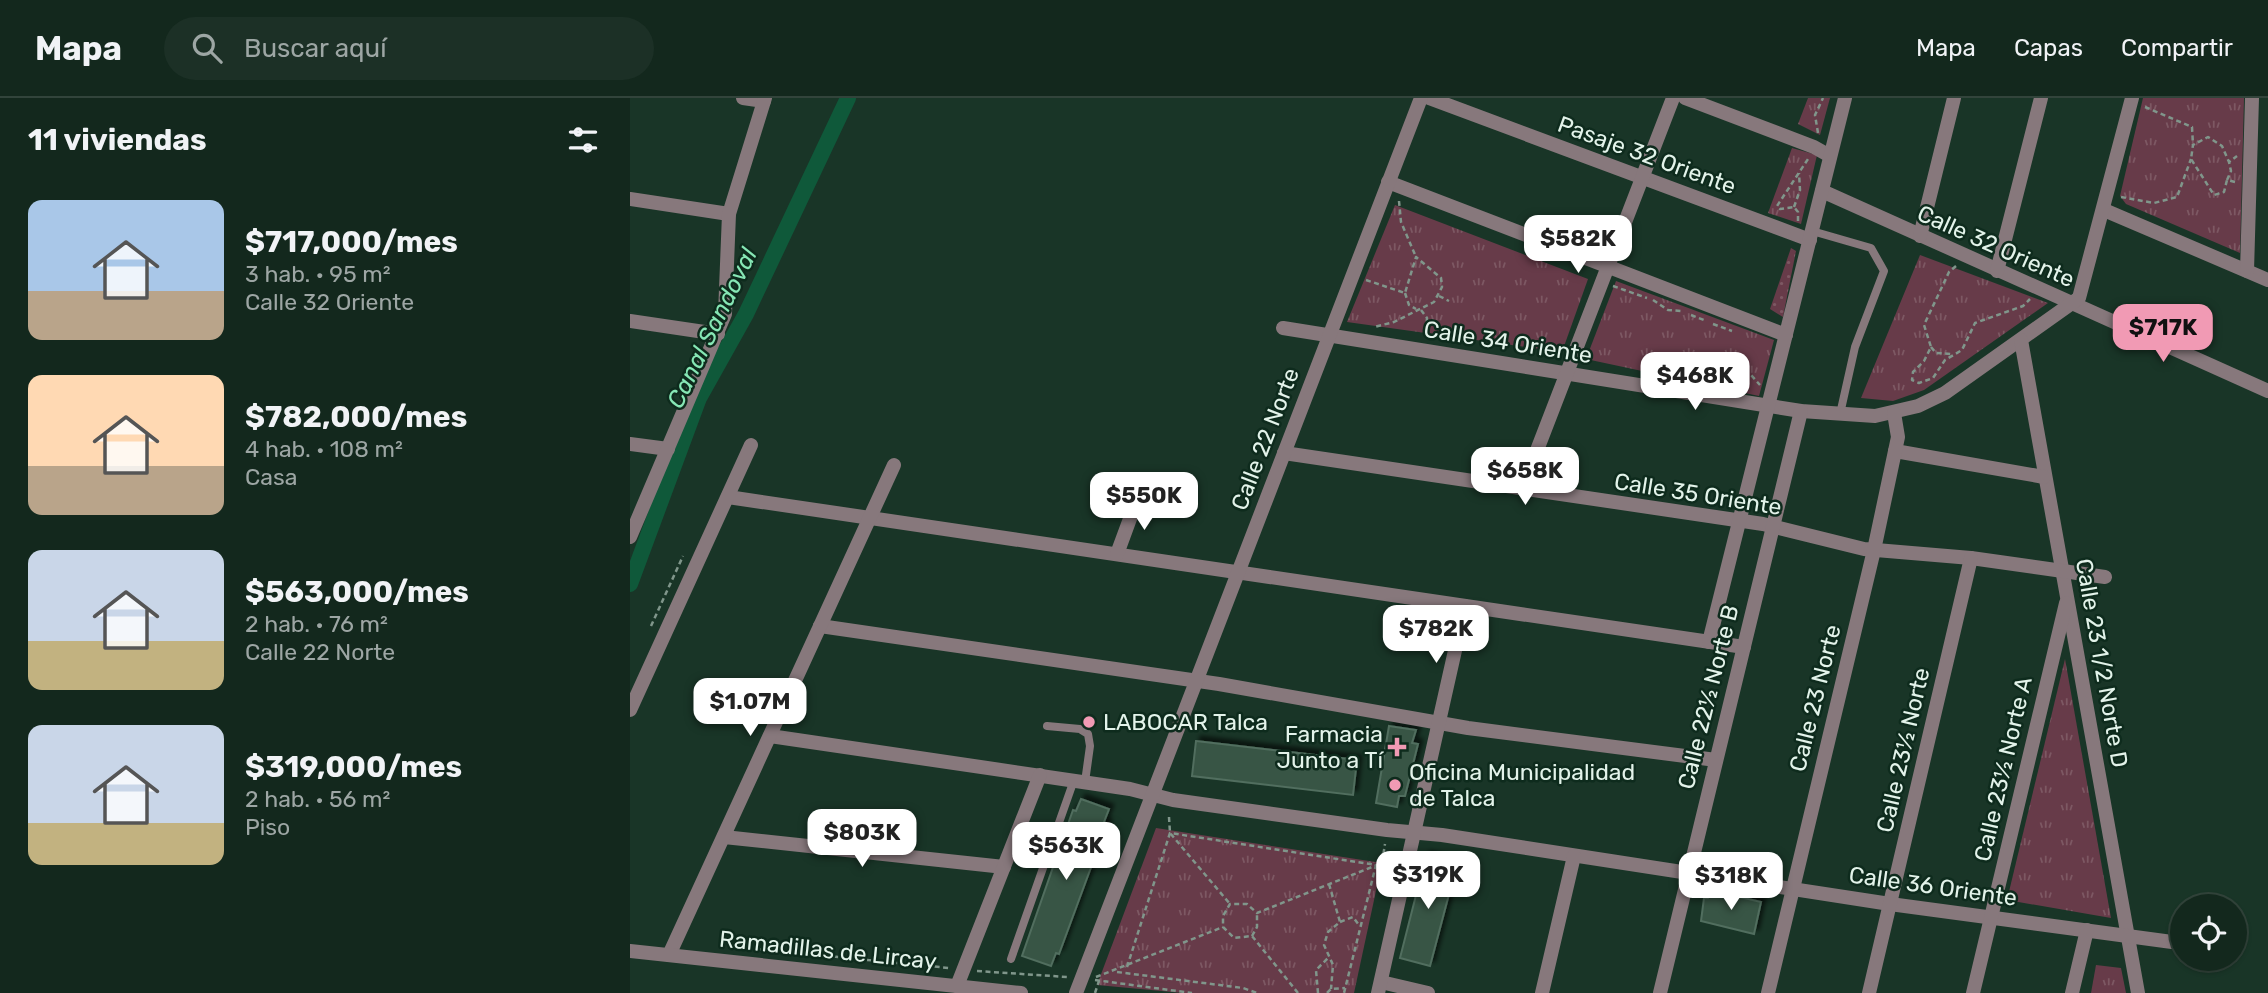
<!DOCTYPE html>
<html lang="es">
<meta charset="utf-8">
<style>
body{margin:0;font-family:Rubik,sans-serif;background:#1c3026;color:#f1f3f6;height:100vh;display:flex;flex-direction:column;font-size:26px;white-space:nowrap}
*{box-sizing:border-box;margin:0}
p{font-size:23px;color:#9da6a4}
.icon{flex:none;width:38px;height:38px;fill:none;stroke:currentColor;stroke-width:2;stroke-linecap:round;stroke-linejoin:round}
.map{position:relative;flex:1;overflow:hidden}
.panel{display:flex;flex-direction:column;background:#13281d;width:630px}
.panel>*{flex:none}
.tools{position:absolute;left:1540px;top:796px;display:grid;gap:14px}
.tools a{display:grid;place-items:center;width:77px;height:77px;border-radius:50%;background:#13281d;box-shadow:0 2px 5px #0004,0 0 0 2px #32443b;font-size:35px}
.price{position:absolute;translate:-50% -60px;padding:0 16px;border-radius:14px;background:#fff;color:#222;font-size:23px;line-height:46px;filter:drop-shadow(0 2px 4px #0008)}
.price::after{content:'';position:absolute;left:50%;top:42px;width:21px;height:16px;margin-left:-10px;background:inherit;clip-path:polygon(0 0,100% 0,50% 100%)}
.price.on{background:#f19ab4;color:#111}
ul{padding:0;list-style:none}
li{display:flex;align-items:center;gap:21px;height:175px;padding:0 28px}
li span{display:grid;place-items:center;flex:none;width:196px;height:140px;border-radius:14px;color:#555}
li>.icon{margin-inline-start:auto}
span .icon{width:84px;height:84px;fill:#fffc;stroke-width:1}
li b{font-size:30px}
h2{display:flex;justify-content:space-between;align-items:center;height:84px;padding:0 28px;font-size:30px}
header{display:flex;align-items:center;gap:42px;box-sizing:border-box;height:98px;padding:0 35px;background:#13281d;border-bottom:2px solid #32443b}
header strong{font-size:33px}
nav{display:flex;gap:38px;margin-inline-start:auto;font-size:24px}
.search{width:490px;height:63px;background:#1c3026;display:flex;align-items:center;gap:18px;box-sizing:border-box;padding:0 24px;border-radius:38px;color:#9da6a4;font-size:26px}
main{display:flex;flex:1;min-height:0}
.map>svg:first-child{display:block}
</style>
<header>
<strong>Mapa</strong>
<div class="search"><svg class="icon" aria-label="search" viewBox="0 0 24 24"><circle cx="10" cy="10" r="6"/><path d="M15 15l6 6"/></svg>Buscar aquí</div>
<nav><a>Mapa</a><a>Capas</a><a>Compartir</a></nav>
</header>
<main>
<section class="panel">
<h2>11 viviendas<svg class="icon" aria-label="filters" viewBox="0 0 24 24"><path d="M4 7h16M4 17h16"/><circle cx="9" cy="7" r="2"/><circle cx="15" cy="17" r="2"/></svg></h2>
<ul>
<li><span style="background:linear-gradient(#a9c7e8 65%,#b9a48a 0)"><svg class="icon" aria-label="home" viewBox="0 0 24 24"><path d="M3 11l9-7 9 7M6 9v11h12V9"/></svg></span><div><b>$717,000/mes</b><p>3 hab. · 95 m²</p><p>Calle 32 Oriente</p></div></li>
<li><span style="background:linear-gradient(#ffd9b3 65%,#b9a48a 0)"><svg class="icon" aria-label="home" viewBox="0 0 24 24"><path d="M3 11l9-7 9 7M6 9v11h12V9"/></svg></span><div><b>$782,000/mes</b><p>4 hab. · 108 m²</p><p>Casa</p></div></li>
<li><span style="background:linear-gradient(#c9d6e8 65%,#c2b280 0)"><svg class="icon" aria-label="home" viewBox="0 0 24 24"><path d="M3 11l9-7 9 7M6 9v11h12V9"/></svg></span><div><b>$563,000/mes</b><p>2 hab. · 76 m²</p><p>Calle 22 Norte</p></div></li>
<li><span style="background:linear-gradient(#c9d6e8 70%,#c2b280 0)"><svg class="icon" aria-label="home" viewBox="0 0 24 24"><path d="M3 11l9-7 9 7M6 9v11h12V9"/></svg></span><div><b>$319,000/mes</b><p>2 hab. · 56 m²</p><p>Piso</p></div></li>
</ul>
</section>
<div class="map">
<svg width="1638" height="895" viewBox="0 0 1638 895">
<defs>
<pattern id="grass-dots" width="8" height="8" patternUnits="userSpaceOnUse" patternTransform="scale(1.75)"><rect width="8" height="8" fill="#673b49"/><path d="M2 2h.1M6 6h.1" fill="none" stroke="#7d5863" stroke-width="1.8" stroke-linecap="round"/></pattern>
<pattern id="park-tufts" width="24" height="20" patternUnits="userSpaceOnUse" patternTransform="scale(1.75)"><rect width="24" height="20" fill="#673b49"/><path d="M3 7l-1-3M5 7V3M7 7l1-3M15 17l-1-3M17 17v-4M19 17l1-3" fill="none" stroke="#7d5863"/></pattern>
<filter id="shadow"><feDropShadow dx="4.5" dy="-4.5" stdDeviation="2" flood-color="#0009"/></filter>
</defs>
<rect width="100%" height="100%" fill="#193527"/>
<path fill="url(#grass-dots)" d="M 1161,150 L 1166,153 L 1153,219 L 1140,211 Z"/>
<g fill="url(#park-tufts)">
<path d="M 1178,0 L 1200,0 L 1190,37 L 1168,26 Z"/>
<path d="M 1513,0 L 1614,0 L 1610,155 L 1496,106 L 1490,98 Z"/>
<path d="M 1162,50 L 1187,57 L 1171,126 L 1138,115 Z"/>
<path d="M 765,107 L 958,181 L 932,254 L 717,224 Z"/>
<path d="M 1290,157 L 1418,205 L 1294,292 L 1263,303 L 1231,300 Z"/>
<path d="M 986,183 L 1144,242 L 1129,298 L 956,261 Z"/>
<path d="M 1435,561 L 1481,820 L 1377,802 Z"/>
<path d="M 526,730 L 752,765 L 724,895 L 553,895 L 467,887 Z"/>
<path d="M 1466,867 L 1491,870 L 1496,895 L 1461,895 Z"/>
</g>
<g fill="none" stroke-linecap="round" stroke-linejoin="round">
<path stroke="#0f593a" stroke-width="16" d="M 0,486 L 69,300 L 116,216 L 218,0"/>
</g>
<g fill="#385545" stroke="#516e5e" stroke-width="2" filter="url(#shadow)">
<path d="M 759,628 L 786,632 L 782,645 L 788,646 L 775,698 L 769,698 L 767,709 L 746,705 Z"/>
<path d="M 566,643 L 727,662 L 723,697 L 562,678 Z"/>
<path d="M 451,701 L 479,711 L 474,724 L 477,726 L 429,856 L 426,855 L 421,868 L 392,858 L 443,712 L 446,713 Z"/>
<path d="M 796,758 L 827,766 L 800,868 L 770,860 Z"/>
<path d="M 1080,792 L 1131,804 L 1124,836 L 1071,823 L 1074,800 L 1078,800 Z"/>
</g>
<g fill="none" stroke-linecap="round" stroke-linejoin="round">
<g stroke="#80968b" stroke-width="2.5" stroke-dasharray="5 3.5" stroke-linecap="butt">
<path d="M 1515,9 L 1562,29 L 1563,47"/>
<path d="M 1188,35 L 1185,17 L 1193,0"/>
<path d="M 1597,82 L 1601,73 L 1599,64"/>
<path d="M 1605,84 L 1597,82 L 1594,94 L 1584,97 L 1561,61 L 1563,47 L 1578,39 L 1592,48 L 1599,64 L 1607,58"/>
<path d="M 1491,99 L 1524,105 L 1547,99 L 1561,61"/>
<path d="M 769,103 L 771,124 L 786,159"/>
<path d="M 1164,109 L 1170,92 L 1169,75"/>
<path d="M 1168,123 L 1168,114 L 1164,109 L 1150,111 L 1147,108 L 1178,61"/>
<path d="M 1326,168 L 1319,174 L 1294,227 L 1301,249 L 1294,263 L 1283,274 L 1282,282 L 1289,285 L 1303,280 L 1315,262 L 1332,252 L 1345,225 L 1393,208 L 1400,201"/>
<path d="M 736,182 L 775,195 L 786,159 L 811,180 L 812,189 L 804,204 L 764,224 L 744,229"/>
<path d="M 983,188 L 1017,200"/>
<path d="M 775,195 L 779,207 L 786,211"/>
<path d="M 809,198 L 819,203"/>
<path d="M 1023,202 L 1038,212 L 1051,213"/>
<path d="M 791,212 L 797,220 L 796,238"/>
<path d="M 1061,217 L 1074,222"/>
<path d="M 1083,226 L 1102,233"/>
<path d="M 1301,249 L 1306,255 L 1322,256"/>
<path d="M 1056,270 L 1063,262 L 1077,261 L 1087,275 L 1121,277 L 1130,287"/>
<path d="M 21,528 L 53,458"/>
<path d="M 539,719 L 540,735 L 600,806"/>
<path d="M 699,786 L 710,824 L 698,834 L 694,847 L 703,867 L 701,891"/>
<path d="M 710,824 L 723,819 L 729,827"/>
<path d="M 622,838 L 627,829 L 627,815"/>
<path d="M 127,851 L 319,870"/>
<path d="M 497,869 L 540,735 L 746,767 L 714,895"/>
<path d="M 347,873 L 437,879"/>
<path d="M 487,874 L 613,890 L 627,895"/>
<path d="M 466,879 L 593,829"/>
<path d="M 465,882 L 562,895"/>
<path d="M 465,895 L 469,883"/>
<path d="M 668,895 L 622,838 L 604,840 L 593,829 L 593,818 L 600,806 L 617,806 L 627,815 L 752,765 L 755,746"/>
<path d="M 688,895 L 686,872 L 699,859"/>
<path d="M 697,895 L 701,891 L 715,890"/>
</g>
<g stroke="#87787c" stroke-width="8">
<path d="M 1182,133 L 1241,150 L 1254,173 L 1225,249 L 1210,316"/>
<path d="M 417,628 L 450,631 L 458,636 L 460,648 L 455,684"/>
<path d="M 381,861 L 444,682"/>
</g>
<g stroke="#87787c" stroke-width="14">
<path d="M 113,0 L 134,3"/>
<path d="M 799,0 L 1180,142"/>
<path d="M 1055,0 L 1184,49 L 1200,58"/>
<path d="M 758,84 L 1156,237"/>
<path d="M 1192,93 L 1638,293"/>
<path d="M 0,101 L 99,116"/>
<path d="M 1474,112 L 1638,182"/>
<path d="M 1290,138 L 1324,0"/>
<path d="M 1367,173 L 1411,0"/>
<path d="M 1617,173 L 1622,0"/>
<path d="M 0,223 L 88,236"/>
<path d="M 653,230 L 1171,313 L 1245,318 L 1288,308 L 1315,295 L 1449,200 L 1502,0"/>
<path d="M 1391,242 L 1508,895"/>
<path d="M 0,346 L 38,351"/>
<path d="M 1265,353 L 1414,379"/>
<path d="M 654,355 L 1133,426 L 1234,451 L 1341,460 L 1475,479"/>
<path d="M 892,391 L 1043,0"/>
<path d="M 98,399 L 1114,549"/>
<path d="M 0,439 L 95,216 L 99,116 L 135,0"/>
<path d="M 487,456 L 508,399"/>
<path d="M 190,528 L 589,586 L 838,630 L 1086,662"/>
<path d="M 1079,544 L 1215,0"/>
<path d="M 0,612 L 121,347"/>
<path d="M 140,638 L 500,691 L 543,702 L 757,732 L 812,737 L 1260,806 L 1542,844"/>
<path d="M 94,739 L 374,769"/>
<path d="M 39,857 L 264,367"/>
<path d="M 751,884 L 798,895"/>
<path d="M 327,888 L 410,677"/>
<path d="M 748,895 L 835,508"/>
<path d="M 912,895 L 944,758"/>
<path d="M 1030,895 L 1171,313"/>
<path d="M 1138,895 L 1244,452 L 1268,339 L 1264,315"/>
<path d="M 1239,895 L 1341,460"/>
<path d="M 1343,895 L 1436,505"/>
<path d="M 1442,895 L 1457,832"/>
</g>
<g stroke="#87787c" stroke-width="14">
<path d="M 0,853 L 391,895"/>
<path d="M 446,895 L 791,0"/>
</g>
</g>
<g fill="#f19ab4" stroke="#0e2b1d" stroke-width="2.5">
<circle cx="459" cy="624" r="7"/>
<path d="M763.5 638.5h7v7h7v7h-7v7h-7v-7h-7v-7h7z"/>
<circle cx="765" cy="687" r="7"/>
</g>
<g text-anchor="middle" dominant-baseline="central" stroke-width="5" stroke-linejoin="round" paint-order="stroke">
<g font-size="23" fill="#e3f3ea" stroke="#0e2b1d">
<text transform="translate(1017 57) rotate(20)">Pasaje 32 Oriente</text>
<text transform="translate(1366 148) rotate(24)">Calle 32 Oriente</text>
<text transform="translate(878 244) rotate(9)">Calle 34 Oriente</text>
<text transform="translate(635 341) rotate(-69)">Calle 22 Norte</text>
<text transform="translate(1068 396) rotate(9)">Calle 35 Oriente</text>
<text transform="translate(1472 565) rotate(80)">Calle 23 1/2 Norte D</text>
<text transform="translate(1078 599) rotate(-76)">Calle 22½ Norte B</text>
<text transform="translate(1185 600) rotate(-76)">Calle 23 Norte</text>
<text transform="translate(1273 652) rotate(-77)">Calle 23½ Norte</text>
<text transform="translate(1373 671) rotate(-77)">Calle 23½ Norte A</text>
<text transform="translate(1303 788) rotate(8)">Calle 36 Oriente</text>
<text transform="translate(198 852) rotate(6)">Ramadillas de Lircay</text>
</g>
<g font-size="23" fill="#e3f3ea" stroke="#0e2b1d" text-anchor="start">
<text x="473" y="624">LABOCAR Talca</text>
<text x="753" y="636" text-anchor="end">Farmacia<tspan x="753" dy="26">Junto a Tí</tspan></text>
<text x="779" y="674">Oficina Municipalidad<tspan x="779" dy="26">de Talca</tspan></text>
</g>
<g font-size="24" font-style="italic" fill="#86e7b5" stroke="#0e2b1d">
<text transform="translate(82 230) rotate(-64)">Canal Sandoval</text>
</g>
</g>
</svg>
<div class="tools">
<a><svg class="icon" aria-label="locate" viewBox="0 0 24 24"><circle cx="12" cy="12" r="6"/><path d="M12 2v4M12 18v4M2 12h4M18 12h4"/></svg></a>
</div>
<b class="price" style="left:948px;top:177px">$582K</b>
<b class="price on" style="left:1533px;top:266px">$717K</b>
<b class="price" style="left:1065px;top:314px">$468K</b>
<b class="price" style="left:895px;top:409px">$658K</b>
<b class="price" style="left:514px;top:434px">$550K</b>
<b class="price" style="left:806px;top:567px">$782K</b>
<b class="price" style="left:120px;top:640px">$1.07M</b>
<b class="price" style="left:232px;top:771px">$803K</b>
<b class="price" style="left:436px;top:784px">$563K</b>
<b class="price" style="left:798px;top:813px">$319K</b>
<b class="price" style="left:1101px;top:814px">$318K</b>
</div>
</main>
